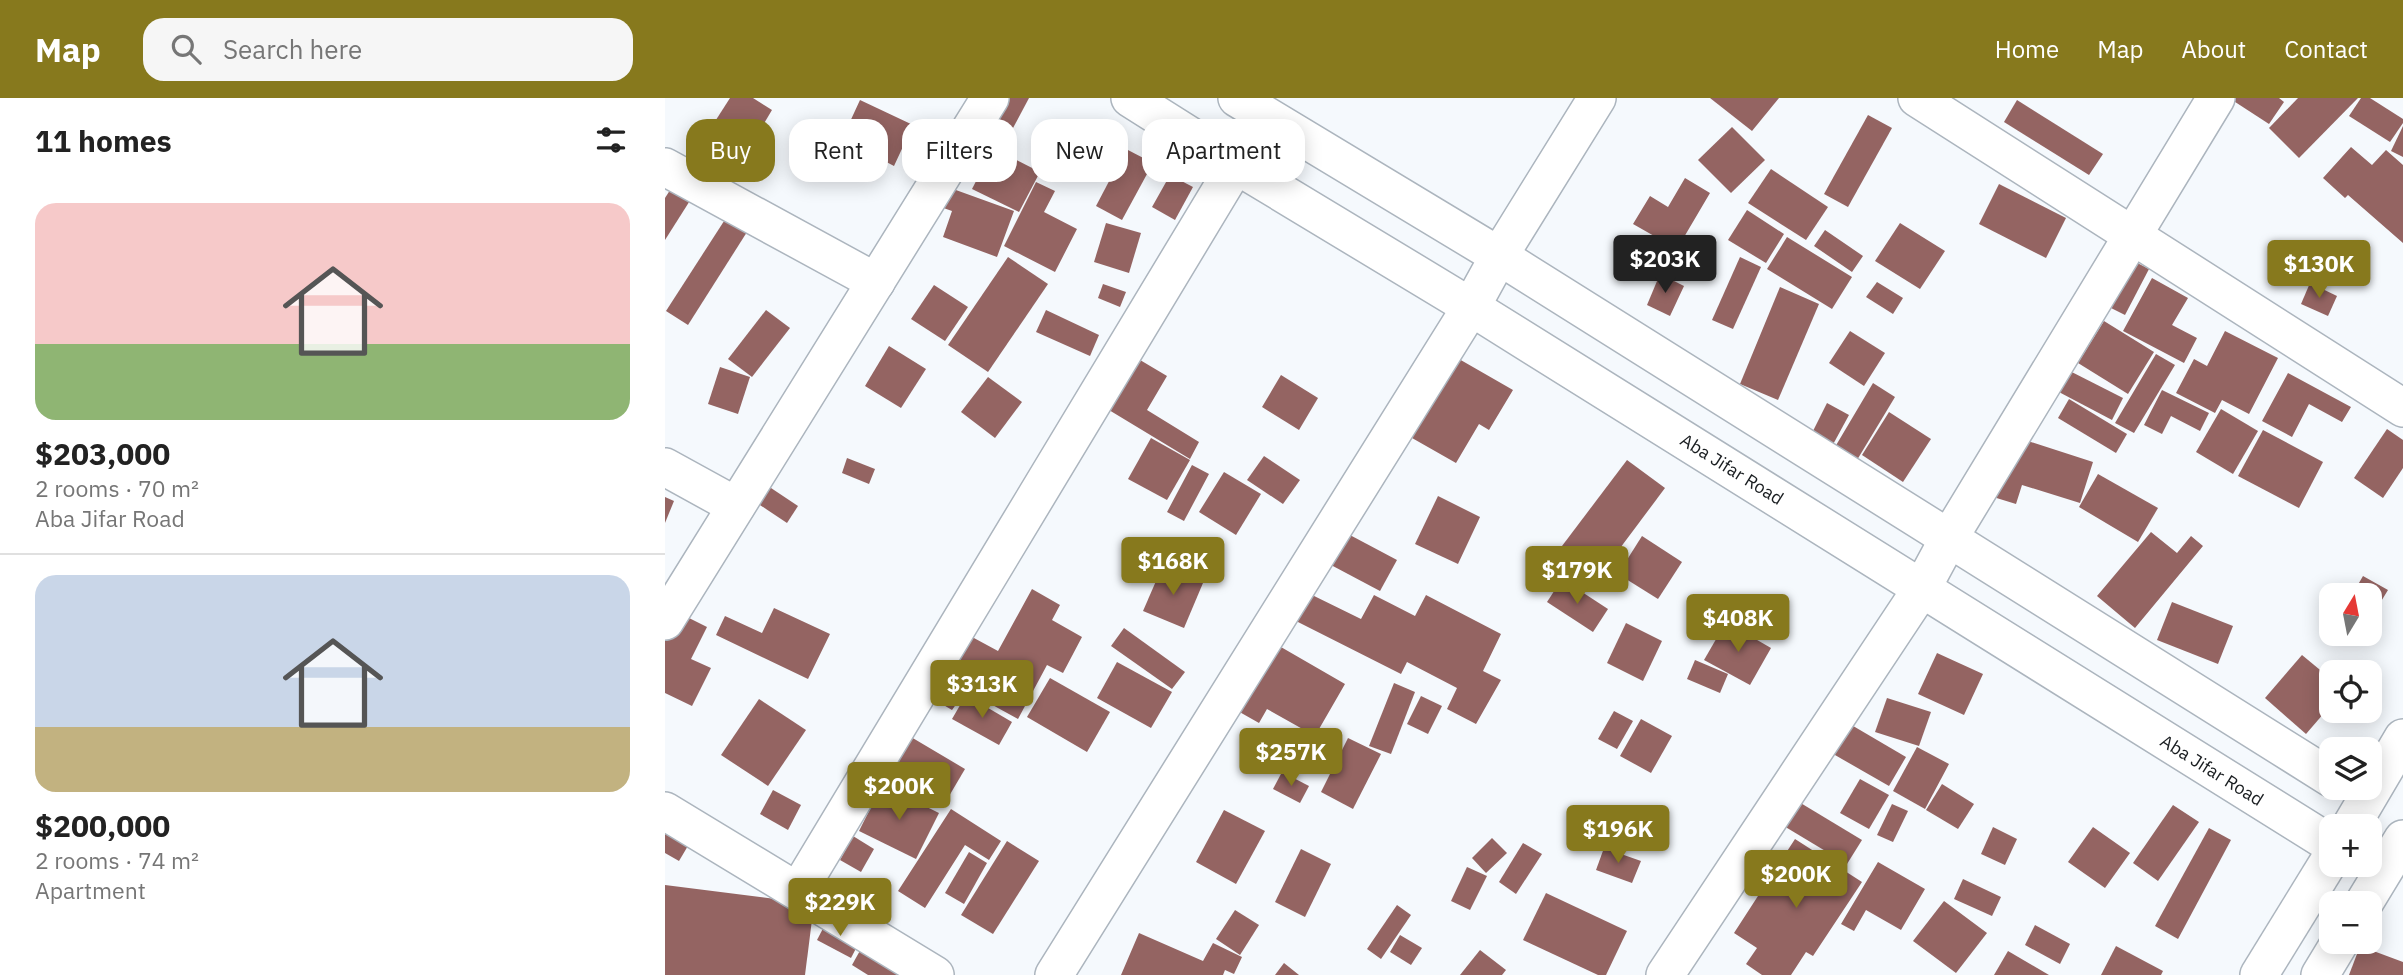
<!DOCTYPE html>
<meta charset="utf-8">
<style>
body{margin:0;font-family:"IBM Plex Sans",sans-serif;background:#f6f6f6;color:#222;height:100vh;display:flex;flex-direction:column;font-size:26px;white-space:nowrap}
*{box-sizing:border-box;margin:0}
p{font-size:23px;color:#767676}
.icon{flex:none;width:38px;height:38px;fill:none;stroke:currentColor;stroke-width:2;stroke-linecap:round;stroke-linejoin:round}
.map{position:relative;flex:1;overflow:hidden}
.details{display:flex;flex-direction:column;background:#fff;width:665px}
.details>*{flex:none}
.top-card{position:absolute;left:21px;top:21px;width:665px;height:63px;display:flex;gap:14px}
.needle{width:46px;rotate:10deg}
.fabs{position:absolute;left:1654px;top:485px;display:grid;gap:14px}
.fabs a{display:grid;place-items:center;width:63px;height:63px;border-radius:14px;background:#fff;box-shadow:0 4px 18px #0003;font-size:35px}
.price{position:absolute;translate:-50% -60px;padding:0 16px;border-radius:7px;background:#87791d;color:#fff;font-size:23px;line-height:46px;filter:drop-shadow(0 2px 4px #0008)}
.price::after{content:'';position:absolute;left:50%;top:42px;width:21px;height:16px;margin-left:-10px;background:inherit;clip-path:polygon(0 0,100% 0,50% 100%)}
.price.on{background:#222;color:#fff}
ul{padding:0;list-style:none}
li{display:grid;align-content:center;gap:14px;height:371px;padding:0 35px}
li+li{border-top:2px solid #e0e0e0}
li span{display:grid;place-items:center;height:217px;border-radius:21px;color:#555}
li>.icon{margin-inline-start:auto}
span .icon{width:126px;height:126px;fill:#fffc;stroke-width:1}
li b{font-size:30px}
h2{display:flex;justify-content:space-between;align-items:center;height:84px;padding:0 35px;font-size:30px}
.chip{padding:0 24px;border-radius:21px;background:#fff;box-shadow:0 4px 18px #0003;font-size:24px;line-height:63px}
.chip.on{background:#87791d;color:#fff}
header{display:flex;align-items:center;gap:42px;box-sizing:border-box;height:98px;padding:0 35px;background:#87791d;color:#fff}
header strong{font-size:33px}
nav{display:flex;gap:38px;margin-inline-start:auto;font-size:24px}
.search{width:490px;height:63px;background:#f6f6f6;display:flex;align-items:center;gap:18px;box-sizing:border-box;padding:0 24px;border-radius:21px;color:#767676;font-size:26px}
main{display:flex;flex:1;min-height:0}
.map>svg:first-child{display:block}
</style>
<header>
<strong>Map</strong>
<div class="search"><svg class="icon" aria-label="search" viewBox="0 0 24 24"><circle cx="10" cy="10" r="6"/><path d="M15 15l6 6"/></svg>Search here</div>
<nav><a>Home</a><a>Map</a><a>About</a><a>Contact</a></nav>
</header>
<main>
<section class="details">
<h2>11 homes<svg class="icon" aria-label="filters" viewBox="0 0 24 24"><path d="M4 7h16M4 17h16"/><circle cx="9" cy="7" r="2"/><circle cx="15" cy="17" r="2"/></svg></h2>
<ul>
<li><span style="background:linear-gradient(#f6c9c9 65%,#8fb573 0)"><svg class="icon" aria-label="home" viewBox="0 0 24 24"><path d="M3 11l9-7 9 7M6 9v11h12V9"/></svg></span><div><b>$203,000</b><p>2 rooms · 70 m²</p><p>Aba Jifar Road</p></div></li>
<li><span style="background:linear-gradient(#c9d6e8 70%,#c2b280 0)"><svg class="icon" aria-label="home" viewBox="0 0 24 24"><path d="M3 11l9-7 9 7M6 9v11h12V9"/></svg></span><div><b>$200,000</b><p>2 rooms · 74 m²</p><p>Apartment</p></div></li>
</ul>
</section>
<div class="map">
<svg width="1738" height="877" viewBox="0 0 1738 877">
<rect width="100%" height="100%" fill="#f5f9fd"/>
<g fill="#946462">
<path d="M 65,0 L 88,0 L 107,12 L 86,47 L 49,25 Z"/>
<path d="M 338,0 L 364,0 L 348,30 L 327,19 Z"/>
<path d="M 1045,0 L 1114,0 L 1087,33 Z"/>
<path d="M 1564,0 L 1614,0 L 1619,4 L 1604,26 Z"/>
<path d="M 1633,0 L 1693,0 L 1634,60 L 1604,30 Z"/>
<path d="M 1696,0 L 1705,0 L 1738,21 L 1738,25 L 1725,44 L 1684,18 Z"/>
<path d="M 195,2 L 248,27 L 229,68 L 208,57 L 197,82 L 165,67 Z"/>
<path d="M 1352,2 L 1438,56 L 1424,77 L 1339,24 Z"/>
<path d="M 1203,17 L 1227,30 L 1183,109 L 1159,96 Z"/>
<path d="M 1738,28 L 1738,59 L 1726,53 Z"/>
<path d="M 1067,29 L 1100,62 L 1066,95 L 1033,62 Z"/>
<path d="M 36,41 L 57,51 L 48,70 L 27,60 Z"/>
<path d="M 1686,49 L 1707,67 L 1721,52 L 1738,67 L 1738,145 L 1683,97 L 1680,100 L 1658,80 Z"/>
<path d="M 328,50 L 375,74 L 354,114 L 307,91 Z"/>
<path d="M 461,51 L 488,65 L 457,122 L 431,108 Z"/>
<path d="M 1106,71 L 1163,109 L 1141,142 L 1083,105 Z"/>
<path d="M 505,77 L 528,89 L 510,122 L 487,109 Z"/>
<path d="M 1020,80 L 1045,95 L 1012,151 L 968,126 L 985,98 L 1003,109 Z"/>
<path d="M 371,84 L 390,93 L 379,114 L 412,131 L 390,174 L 339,148 Z"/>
<path d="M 1334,86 L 1401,120 L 1381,160 L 1314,126 Z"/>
<path d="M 277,87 L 349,113 L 332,159 L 278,139 L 287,113 L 270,107 Z"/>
<path d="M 7,89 L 26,101 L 0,142 L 0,100 Z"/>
<path d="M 1082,112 L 1119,136 L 1101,165 L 1063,142 Z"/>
<path d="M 61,120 L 82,134 L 23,227 L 1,213 Z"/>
<path d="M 441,125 L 476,135 L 464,175 L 429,164 Z"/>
<path d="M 1235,125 L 1280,153 L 1255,191 L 1210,163 Z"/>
<path d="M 1160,132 L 1198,158 L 1187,174 L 1149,148 Z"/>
<path d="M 1122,139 L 1187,179 L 1167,211 L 1102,171 Z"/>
<path d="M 1449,153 L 1484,171 L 1460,217 L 1424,199 Z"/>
<path d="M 343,159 L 383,186 L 323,274 L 283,247 Z"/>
<path d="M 1075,159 L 1096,169 L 1068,231 L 1047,222 Z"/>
<path d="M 995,176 L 1019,188 L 1005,218 L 982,207 Z"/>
<path d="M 1487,180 L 1523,200 L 1507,227 L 1532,240 L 1519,265 L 1458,233 Z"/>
<path d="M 1212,184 L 1238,200 L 1228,216 L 1201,199 Z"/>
<path d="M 1645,185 L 1672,198 L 1663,218 L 1636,206 Z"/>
<path d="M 438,186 L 461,194 L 455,209 L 433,200 Z"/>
<path d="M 269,187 L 303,209 L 280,243 L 246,221 Z"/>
<path d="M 1115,189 L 1154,206 L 1113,302 L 1075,286 Z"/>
<path d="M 101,212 L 125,230 L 87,279 L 63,261 Z"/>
<path d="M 381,212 L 434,237 L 425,258 L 371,234 Z"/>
<path d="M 1439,223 L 1489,254 L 1463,296 L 1413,265 Z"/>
<path d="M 1185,233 L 1220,255 L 1199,288 L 1164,265 Z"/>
<path d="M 1560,233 L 1613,260 L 1584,316 L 1557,302 L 1550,315 L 1511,295 L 1529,261 L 1542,268 Z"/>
<path d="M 224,248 L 261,271 L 236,310 L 200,288 Z"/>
<path d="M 1491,256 L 1510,267 L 1469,335 L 1450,325 Z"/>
<path d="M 787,257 L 848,292 L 824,332 L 814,326 L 791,365 L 740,336 Z"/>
<path d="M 470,259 L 502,278 L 482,312 L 534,344 L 525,361 L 439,309 Z"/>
<path d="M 1387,264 L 1458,300 L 1447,322 L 1392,293 Z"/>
<path d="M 55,269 L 85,279 L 73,316 L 43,306 Z"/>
<path d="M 1623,275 L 1686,309 L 1677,324 L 1644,306 L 1627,339 L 1597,323 Z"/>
<path d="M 616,277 L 653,300 L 634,332 L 597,309 Z"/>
<path d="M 323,279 L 357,304 L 330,340 L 296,314 Z"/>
<path d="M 1208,285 L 1230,299 L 1192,362 L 1170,349 Z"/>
<path d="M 1497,292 L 1544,315 L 1535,333 L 1506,318 L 1497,336 L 1479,327 Z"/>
<path d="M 1404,301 L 1462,336 L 1451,355 L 1393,320 Z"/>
<path d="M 1162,305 L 1184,317 L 1165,352 L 1144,341 Z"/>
<path d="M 1556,311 L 1593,333 L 1568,376 L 1531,354 Z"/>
<path d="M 1224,314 L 1266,341 L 1238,384 L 1197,357 Z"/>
<path d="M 1722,331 L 1738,342 L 1738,370 L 1718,400 L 1689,380 Z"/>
<path d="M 1598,332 L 1658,364 L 1634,410 L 1573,378 Z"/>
<path d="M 1332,333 L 1428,364 L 1415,405 L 1357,387 L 1351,406 L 1312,394 Z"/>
<path d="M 486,340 L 525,362 L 502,402 L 463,381 Z"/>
<path d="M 599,358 L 635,382 L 618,406 L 582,382 Z"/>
<path d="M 182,360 L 210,371 L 204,386 L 177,375 Z"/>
<path d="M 962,362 L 1000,390 L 935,477 L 897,448 Z"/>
<path d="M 527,367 L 544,376 L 519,423 L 502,414 Z"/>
<path d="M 559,374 L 596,396 L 571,437 L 534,414 Z"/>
<path d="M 1433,376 L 1493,410 L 1473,444 L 1414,409 Z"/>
<path d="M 97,384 L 133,408 L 122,425 L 86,401 Z"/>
<path d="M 773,398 L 815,419 L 793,466 L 750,446 Z"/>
<path d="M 0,399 L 9,403 L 0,425 Z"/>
<path d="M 1486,434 L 1512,455 L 1526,438 L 1538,448 L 1470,530 L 1432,498 Z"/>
<path d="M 683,436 L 732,462 L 715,493 L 666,467 Z"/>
<path d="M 977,438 L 1017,464 L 993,501 L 953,476 Z"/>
<path d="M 498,467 L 538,485 L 519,530 L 478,513 Z"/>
<path d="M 1698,478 L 1723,492 L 1704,523 L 1704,497 L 1687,497 Z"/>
<path d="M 897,481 L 943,511 L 928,534 L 882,504 Z"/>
<path d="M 367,491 L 395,507 L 387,522 L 417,539 L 398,575 L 382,567 L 353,621 L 282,582 L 300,594 L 287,612 L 265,599 L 296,533 L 333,553 Z"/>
<path d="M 643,495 L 696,521 L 709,497 L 750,518 L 761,497 L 836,536 L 818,573 L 836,582 L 811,626 L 782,611 L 792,590 L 742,564 L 736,576 L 629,522 Z"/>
<path d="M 1507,504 L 1568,528 L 1553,566 L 1492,542 Z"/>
<path d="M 109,510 L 165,536 L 143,581 L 51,537 L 60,518 L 97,535 Z"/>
<path d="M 8,512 L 42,529 L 26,561 L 46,570 L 27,608 L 0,595 L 0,528 Z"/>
<path d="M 1061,524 L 1106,550 L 1085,587 L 1039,562 Z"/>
<path d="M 961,525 L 997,543 L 978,583 L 942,565 Z"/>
<path d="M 459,530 L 520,574 L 507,591 L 446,548 Z"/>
<path d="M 609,545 L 680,586 L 650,638 L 602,611 L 594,625 L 571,612 Z"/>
<path d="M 1272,555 L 1318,576 L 1299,617 L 1253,596 Z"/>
<path d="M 1637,557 L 1666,581 L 1666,607 L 1641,636 L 1600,600 Z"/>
<path d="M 1030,562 L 1063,576 L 1055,595 L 1022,581 Z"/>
<path d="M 452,564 L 507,594 L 486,630 L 432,600 Z"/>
<path d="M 385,580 L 445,614 L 422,654 L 362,619 Z"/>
<path d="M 729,585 L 750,594 L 726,656 L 704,648 Z"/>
<path d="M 301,597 L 347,624 L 334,647 L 287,621 Z"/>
<path d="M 756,598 L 777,608 L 763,636 L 742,626 Z"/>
<path d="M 1222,600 L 1266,614 L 1254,648 L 1210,634 Z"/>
<path d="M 94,601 L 141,632 L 103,688 L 56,657 Z"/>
<path d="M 949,613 L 968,623 L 952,651 L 933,641 Z"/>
<path d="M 1166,615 L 1241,659 L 1224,688 L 1149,645 Z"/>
<path d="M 976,621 L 1007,638 L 986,675 L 955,658 Z"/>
<path d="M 246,639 L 300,671 L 277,710 L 223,678 Z"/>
<path d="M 683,640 L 716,656 L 688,711 L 656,694 Z"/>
<path d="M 1252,649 L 1284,666 L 1260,711 L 1228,693 Z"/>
<path d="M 617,674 L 644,688 L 635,705 L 608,691 Z"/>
<path d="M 1195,681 L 1224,697 L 1204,731 L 1175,715 Z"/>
<path d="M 1277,686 L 1309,706 L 1293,731 L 1261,712 Z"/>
<path d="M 217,687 L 274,715 L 251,761 L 194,733 Z"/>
<path d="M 108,692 L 136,707 L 123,732 L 95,716 Z"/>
<path d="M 1119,695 L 1197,742 L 1182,766 L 1104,719 Z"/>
<path d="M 1227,706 L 1243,713 L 1228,744 L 1212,737 Z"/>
<path d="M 1508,707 L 1534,724 L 1493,783 L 1468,765 Z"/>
<path d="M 286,711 L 336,743 L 324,762 L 300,747 L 260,810 L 233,793 Z"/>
<path d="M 559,712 L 600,733 L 571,786 L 531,764 Z"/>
<path d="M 0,724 L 27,741 L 14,763 L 0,755 Z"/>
<path d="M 1328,729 L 1352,741 L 1340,767 L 1316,756 Z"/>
<path d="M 1428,729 L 1465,755 L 1440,790 L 1403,764 Z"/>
<path d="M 1544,730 L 1566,742 L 1513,841 L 1490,828 Z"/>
<path d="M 188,738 L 209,751 L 196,774 L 175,762 Z"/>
<path d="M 827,740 L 842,755 L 821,775 L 807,760 Z"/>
<path d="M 1130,741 L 1197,784 L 1148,858 L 1141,854 L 1126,877 L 1097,877 L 1081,866 L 1092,850 L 1069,835 Z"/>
<path d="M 342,743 L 374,763 L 328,836 L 296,817 Z"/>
<path d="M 858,745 L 877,756 L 851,796 L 834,784 Z"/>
<path d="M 939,750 L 976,763 L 967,785 L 931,772 Z"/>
<path d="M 636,751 L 666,766 L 640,819 L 610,804 Z"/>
<path d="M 304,754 L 322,765 L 299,806 L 280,795 Z"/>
<path d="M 1213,764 L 1260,791 L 1236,832 L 1201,812 L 1189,833 L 1176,826 Z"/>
<path d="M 802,769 L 822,778 L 805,812 L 786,803 Z"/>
<path d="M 1298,781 L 1336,799 L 1327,818 L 1289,801 Z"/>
<path d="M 0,787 L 149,806 L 140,877 L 0,877 Z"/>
<path d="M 881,795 L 962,833 L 941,877 L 933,877 L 858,842 Z"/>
<path d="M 1279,803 L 1322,835 L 1291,875 L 1248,843 Z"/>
<path d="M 732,807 L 746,817 L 716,861 L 702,851 Z"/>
<path d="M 570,812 L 594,827 L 575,857 L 551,841 Z"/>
<path d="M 164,819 L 198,837 L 186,860 L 152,842 Z"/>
<path d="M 1370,827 L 1405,846 L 1395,866 L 1360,847 Z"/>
<path d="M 474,835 L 538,863 L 548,845 L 577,859 L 569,876 L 560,872 L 558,877 L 456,877 Z"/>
<path d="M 735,837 L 757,850 L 746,867 L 725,854 Z"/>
<path d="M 202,840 L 266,877 L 203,877 L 187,867 Z"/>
<path d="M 1451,848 L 1498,873 L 1496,877 L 1436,877 Z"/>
<path d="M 1695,848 L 1738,864 L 1738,877 L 1684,877 Z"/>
<path d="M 815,852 L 841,872 L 837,877 L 795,877 Z"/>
<path d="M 1343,853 L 1384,877 L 1329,877 Z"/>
<path d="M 619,865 L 634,877 L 610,877 Z"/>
</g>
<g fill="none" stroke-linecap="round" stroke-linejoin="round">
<g stroke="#acb5be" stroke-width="40">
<g id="minor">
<path d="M 465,0 L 571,67 L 806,209 L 1666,746"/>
<path d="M 572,0 L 834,158 L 1666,680"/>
<path d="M 1252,0 L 1738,310"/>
<path d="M 0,69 L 211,184"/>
<path d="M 0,369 L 71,408"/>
<path d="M 0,523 L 325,0"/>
<path d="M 0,713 L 270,877"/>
<path d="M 1686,728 L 1738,640"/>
<path d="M 133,793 L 571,67"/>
<path d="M 1699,805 L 1738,741"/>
<path d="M 389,877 L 806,209 L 834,158 L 932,0"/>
<path d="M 1000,877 L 1257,490 L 1284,440 L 1551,0"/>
<path d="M 1594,877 L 1666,760"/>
<path d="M 1655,877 L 1675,844"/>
</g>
</g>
<use href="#minor" stroke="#fff" stroke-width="37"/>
</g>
<g text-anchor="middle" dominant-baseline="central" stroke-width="5" stroke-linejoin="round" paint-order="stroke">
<g font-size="18" fill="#191d20" stroke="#fff">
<text transform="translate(1067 371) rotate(32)">Aba Jifar Road</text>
<text transform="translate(1547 672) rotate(32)">Aba Jifar Road</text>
</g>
</g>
</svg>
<div class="fabs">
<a><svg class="needle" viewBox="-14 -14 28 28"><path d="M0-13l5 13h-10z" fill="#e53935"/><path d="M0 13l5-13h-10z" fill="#767676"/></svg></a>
<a><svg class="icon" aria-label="locate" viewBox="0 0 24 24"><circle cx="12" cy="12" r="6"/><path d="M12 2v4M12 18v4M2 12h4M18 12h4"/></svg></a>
<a><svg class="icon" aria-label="layers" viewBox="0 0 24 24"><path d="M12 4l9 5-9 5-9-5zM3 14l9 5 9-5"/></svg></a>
<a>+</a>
<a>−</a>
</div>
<b class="price on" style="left:1000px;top:197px">$203K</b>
<b class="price" style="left:1654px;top:202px">$130K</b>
<b class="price" style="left:508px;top:499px">$168K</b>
<b class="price" style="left:912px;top:508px">$179K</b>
<b class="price" style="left:1073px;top:556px">$408K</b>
<b class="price" style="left:317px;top:622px">$313K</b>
<b class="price" style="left:626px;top:690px">$257K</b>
<b class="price" style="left:234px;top:724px">$200K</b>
<b class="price" style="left:953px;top:767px">$196K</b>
<b class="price" style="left:1131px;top:812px">$200K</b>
<b class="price" style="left:175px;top:840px">$229K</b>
<div class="top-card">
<a class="chip on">Buy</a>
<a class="chip">Rent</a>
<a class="chip">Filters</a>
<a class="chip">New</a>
<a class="chip">Apartment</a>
</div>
</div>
</main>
